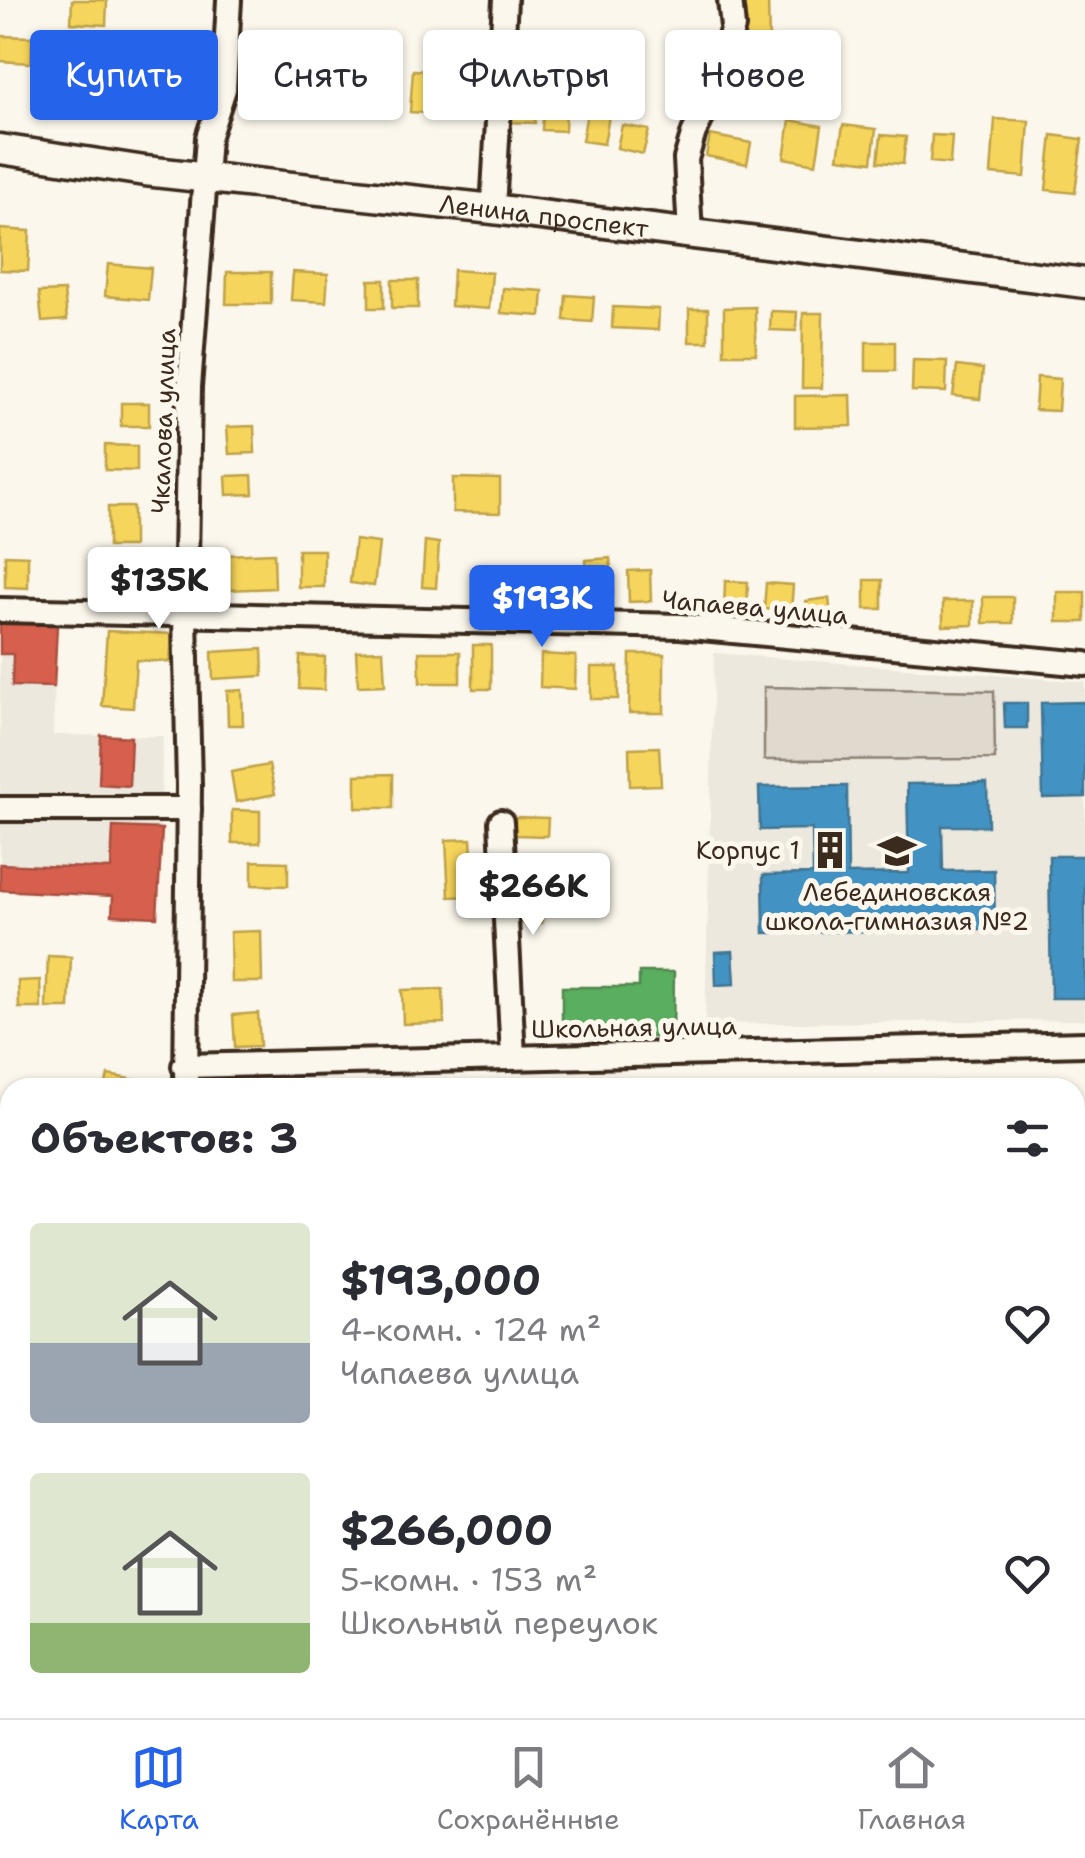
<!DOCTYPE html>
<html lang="ru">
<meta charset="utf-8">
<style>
body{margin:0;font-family:"Shantell Sans",sans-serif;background:#f2f2f3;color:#2b2b33;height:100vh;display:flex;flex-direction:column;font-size:38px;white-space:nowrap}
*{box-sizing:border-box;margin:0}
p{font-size:32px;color:#7c7c81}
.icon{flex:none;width:55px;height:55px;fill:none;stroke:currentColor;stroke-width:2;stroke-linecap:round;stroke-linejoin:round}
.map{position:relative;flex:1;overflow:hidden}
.drawer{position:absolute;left:0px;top:1078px;width:1085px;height:642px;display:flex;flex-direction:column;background:#fff;border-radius:30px 30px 0 0;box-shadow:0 2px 8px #0004}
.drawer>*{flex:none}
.top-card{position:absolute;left:30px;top:30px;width:1025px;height:90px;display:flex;gap:20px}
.price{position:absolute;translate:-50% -85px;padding:0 22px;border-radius:10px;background:#fff;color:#222;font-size:32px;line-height:65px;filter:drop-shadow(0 2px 5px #0008)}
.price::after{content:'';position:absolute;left:50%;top:60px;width:30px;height:22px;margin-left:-15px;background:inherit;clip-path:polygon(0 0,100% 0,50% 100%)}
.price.active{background:#2563eb;color:#fff}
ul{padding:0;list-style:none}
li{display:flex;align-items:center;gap:30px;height:250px;padding:0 30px}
li span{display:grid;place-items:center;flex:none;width:280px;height:200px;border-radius:10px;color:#555}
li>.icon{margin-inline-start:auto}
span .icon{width:120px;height:120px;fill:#fffc;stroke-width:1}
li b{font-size:42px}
h2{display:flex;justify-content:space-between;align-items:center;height:120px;padding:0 30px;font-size:42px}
.chip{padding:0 35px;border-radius:10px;background:#fff;box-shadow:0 2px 8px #0004;font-size:35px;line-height:90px}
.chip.active{background:#2563eb;color:#fff}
.dock{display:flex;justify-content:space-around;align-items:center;height:140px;border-top:2px solid #e1e1e2;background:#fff;font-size:28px;color:#7c7c81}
.dock a{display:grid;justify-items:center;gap:5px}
.dock .active{color:#2563eb}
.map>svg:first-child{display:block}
</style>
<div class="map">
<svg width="1085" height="1718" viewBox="0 0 1085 1718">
<rect width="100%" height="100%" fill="#fbf7ec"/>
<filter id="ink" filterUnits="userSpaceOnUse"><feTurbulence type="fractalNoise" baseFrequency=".01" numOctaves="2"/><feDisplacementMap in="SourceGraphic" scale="20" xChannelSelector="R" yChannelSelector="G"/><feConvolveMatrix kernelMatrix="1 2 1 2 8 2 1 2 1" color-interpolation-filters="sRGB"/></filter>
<g filter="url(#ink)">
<g fill="#ede8dd">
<path d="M 0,623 L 57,625 L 53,735 L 163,736 L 157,917 L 112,915 L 112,896 L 0,890 Z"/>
<path d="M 714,653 L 1085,682 L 1085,1020 L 705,1024 Z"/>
<path d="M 0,1176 L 5,1260 L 10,1261 L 10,1710 L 197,1710 L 197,1718 L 0,1718 Z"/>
</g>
<path fill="#dfd9ce" stroke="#8d8276" stroke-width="2.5" d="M 764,687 L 994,691 L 995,759 L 764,760 Z"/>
<g fill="#f6d55c" stroke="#bea249" stroke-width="2.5">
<path d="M 72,0 L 107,0 L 106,25 L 71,23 Z"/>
<path d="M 742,0 L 768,0 L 769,43 L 742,43 Z"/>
<path d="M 0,36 L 32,37 L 31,63 L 0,61 Z"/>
<path d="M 775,43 L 801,50 L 785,108 L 759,101 Z"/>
<path d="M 74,48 L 106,53 L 102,79 L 70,74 Z"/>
<path d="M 413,70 L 428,71 L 424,113 L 410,112 Z"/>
<path d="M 258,77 L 296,82 L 292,107 L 255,102 Z"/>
<path d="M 329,84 L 354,88 L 351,111 L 325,107 Z"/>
<path d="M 362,84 L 384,85 L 381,113 L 360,112 Z"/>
<path d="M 506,96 L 535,96 L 535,123 L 506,122 Z"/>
<path d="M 590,96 L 612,99 L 604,144 L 582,141 Z"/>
<path d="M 544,101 L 566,102 L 565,131 L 542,130 Z"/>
<path d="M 995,119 L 1029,121 L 1025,177 L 991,174 Z"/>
<path d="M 790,120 L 822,126 L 816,164 L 784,158 Z"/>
<path d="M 622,125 L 649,130 L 643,154 L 617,148 Z"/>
<path d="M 843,125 L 876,129 L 872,162 L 838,158 Z"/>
<path d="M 710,135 L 751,143 L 747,164 L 706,156 Z"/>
<path d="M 881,135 L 906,137 L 903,164 L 878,162 Z"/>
<path d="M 932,135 L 952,136 L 950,164 L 930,162 Z"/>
<path d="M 1052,135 L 1082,139 L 1075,193 L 1046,190 Z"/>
<path d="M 0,229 L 30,231 L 28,271 L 0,270 Z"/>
<path d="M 108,264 L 151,268 L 148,300 L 105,296 Z"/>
<path d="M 453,270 L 492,273 L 489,309 L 451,306 Z"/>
<path d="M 227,272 L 271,272 L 271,304 L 226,304 Z"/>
<path d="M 293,272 L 328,274 L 326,302 L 291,300 Z"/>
<rect x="369" y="280" width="15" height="28"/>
<rect x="392" y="280" width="26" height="28"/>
<path d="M 503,288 L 543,291 L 541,316 L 501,313 Z"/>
<path d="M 64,291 L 67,320 L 42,322 L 39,292 Z"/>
<path d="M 566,295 L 594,297 L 592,322 L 564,320 Z"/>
<path d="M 613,307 L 659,309 L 658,330 L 612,328 Z"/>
<path d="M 755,307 L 756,354 L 724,354 L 724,308 Z"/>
<rect x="689" y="309" width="19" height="33"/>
<path d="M 771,311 L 797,312 L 796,331 L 770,330 Z"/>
<path d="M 803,313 L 823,313 L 822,388 L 802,388 Z"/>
<rect x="866" y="342" width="29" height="29"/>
<path d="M 913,360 L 947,361 L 946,392 L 912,391 Z"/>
<path d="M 957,366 L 983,369 L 980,399 L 953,396 Z"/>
<path d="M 1037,377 L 1060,379 L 1058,411 L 1035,410 Z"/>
<path d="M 851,395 L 852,426 L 795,427 L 795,396 Z"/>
<rect x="121" y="403" width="28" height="23"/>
<path d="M 254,426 L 255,453 L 229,454 L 227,427 Z"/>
<path d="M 105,445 L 137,446 L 137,471 L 105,470 Z"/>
<path d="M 252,475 L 253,494 L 227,495 L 226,476 Z"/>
<path d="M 453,478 L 500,479 L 500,513 L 453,512 Z"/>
<rect x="108" y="507" width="25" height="40"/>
<path d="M 355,540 L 379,543 L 374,586 L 350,583 Z"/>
<path d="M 425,541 L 439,543 L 436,588 L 422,587 Z"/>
<rect x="298" y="550" width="26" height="37"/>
<path d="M 274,553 L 275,588 L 229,590 L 227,555 Z"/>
<path d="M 5,555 L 28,556 L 28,588 L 5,587 Z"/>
<path d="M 610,558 L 613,593 L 588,594 L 586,560 Z"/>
<path d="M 548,568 L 550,599 L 522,600 L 521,569 Z"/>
<path d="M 650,570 L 651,601 L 629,602 L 628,571 Z"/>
<path d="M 112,572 L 134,573 L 132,603 L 110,602 Z"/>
<rect x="865" y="580" width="17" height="29"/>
<path d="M 725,581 L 748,582 L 747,611 L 724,610 Z"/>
<path d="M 766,583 L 793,585 L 791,611 L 764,609 Z"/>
<rect x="1057" y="592" width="28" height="30"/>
<rect x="983" y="597" width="30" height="26"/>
<path d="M 829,598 L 832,625 L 809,628 L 806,601 Z"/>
<path d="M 943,601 L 973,601 L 973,625 L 943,626 Z"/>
<path d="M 107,631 L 172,634 L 170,662 L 136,660 L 133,708 L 102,706 Z"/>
<rect x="473" y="645" width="18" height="44"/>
<path d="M 262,649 L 263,676 L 213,679 L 212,652 Z"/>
<path d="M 383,650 L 385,685 L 358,686 L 356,651 Z"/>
<path d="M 419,652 L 460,652 L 460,683 L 420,683 Z"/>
<path d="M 541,654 L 576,656 L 575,689 L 540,687 Z"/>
<path d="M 630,654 L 664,654 L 664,713 L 629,713 Z"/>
<path d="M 300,656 L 325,657 L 324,690 L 299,689 Z"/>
<rect x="591" y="667" width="27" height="32"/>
<path d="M 242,690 L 243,725 L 228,725 L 227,691 Z"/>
<path d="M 659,747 L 661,785 L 630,786 L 629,748 Z"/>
<path d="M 269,765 L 275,794 L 236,802 L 231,772 Z"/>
<path d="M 393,774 L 393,808 L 356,808 L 356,775 Z"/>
<path d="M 232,810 L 260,811 L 260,843 L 232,843 Z"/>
<path d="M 515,817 L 548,818 L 547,836 L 515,835 Z"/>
<path d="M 471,839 L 474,896 L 449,897 L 446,840 Z"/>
<path d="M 252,861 L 288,862 L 288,886 L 252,885 Z"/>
<rect x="519" y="883" width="23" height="40"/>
<path d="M 261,931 L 262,982 L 231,982 L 230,932 Z"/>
<path d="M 48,956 L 71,957 L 69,1008 L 46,1008 Z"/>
<path d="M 40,980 L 41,1008 L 19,1008 L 18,981 Z"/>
<path d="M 443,989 L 444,1023 L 403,1024 L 402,990 Z"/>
<path d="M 258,1013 L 260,1046 L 235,1047 L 233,1015 Z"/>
<path d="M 108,1075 L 136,1080 L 135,1088 L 105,1088 Z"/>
<path d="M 1060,1081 L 1060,1088 L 1032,1088 L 1032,1082 Z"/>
<rect x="943" y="1082" width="33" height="6"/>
</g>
<g fill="#d6604d" stroke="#a8503f" stroke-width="2.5">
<path d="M 0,623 L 57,625 L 54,687 L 12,686 L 13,654 L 0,654 Z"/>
<path d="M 101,735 L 131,737 L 129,786 L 99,784 Z"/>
<path d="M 113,827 L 162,829 L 157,917 L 112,915 L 113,896 L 0,890 L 0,864 L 111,869 Z"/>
</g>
<g fill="#4393c3" stroke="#417492" stroke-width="2.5">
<path d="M 1085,702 L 1085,797 L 1043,798 L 1041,703 Z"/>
<path d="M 1004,703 L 1027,703 L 1027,728 L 1005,728 Z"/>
<path d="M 987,783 L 988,826 L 942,826 L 943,871 L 994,870 L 995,929 L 764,933 L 763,875 L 813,874 L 812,829 L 760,830 L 759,787 L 847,786 L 848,874 L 909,873 L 907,784 Z"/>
<path d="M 1049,856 L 1085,856 L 1085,998 L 1051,998 Z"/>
<path d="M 733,951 L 735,984 L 716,985 L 715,952 Z"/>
<path d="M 0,1492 L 10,1492 L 10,1710 L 51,1710 L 51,1718 L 0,1718 Z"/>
</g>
<path fill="#5aae61" stroke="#51864d" stroke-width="2.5" d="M 639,972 L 674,972 L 673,1037 L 562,1037 L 562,987 L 639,987 Z"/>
<g fill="#ccc4b9" stroke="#3b2a1e" stroke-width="2.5">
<rect x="1076" y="1427" width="9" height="23"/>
<path d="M 1075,1700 L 1085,1701 L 1085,1718 L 1071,1718 Z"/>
<path d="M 617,1710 L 641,1710 L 640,1718 L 617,1718 Z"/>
<path d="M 728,1710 L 751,1710 L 750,1718 L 727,1718 Z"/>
<path d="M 795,1710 L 813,1710 L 814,1717 L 795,1718 Z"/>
<rect x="828" y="1710" width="18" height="8"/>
<path d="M 891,1710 L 907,1710 L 907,1718 L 890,1718 Z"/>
<rect x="935" y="1710" width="21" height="8"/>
</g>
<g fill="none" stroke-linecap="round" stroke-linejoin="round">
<g stroke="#3b2a1e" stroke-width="30">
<g id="minor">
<path d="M 493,209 L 505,0"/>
<path d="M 690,235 L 686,159 L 694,132 L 712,96 L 733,27 L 730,0"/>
<path d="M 0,610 L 680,626 L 1085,664"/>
<path d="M 0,809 L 189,809"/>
<path d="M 501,822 L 513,1057"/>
<path d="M 184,1066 L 1085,1044"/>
<path d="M 186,1088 L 189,785 L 185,617 L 189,387 L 208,138 L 224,89 L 229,0"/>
<path d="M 0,1137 L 10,1139"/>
<path d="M 1075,1264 L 1085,1265"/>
<path d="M 207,1716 L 232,1718"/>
<path d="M 491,1718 L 493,1710"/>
<path d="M 669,1718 L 669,1710"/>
</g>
</g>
<g stroke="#3b2a1e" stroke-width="35">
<g id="major">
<path id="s1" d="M 0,149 L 145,171 L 493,209 L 1085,283"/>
</g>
</g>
<use href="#minor" stroke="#fbf7ec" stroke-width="22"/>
<use href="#major" stroke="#fbf7ec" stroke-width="28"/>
</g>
</g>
<defs>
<g id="building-bare" transform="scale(3)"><path d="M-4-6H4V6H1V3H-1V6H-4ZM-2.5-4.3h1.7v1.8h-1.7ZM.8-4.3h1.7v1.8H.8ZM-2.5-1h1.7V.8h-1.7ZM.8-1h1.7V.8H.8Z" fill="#3b2a1e" stroke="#fbf7ec" stroke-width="2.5" paint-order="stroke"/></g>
<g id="school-bare" transform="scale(3)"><path d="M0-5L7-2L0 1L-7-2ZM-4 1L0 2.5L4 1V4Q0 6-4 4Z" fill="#3b2a1e" stroke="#fbf7ec" stroke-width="2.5" paint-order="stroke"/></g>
</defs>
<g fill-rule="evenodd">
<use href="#building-bare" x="830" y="850"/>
<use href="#school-bare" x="897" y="851"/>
</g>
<g text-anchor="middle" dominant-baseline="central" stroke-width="10" stroke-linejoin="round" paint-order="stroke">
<g font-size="25" fill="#3b2a1e" stroke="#fbf7ec">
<text stroke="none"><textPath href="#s1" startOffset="548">Ленина проспект</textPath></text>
<text transform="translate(163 421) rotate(-88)">Чкалова улица</text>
<text transform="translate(755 607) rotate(5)">Чапаева улица</text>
<text transform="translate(634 1027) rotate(-1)">Школьная улица</text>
</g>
<g font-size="25" fill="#3b2a1e" stroke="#fbf7ec" text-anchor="end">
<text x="800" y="850">Корпус 1</text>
<text x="897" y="892" text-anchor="middle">Лебединовская<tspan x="897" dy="29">школа-гимназия №2</tspan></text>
</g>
</g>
</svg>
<b class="price" style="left:159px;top:632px">$135K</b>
<b class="price active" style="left:542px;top:650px">$193K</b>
<b class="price" style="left:533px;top:938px">$266K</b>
<div class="top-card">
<a class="chip active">Купить</a>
<a class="chip">Снять</a>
<a class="chip">Фильтры</a>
<a class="chip">Новое</a>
</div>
<section class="drawer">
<h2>Объектов: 3<svg class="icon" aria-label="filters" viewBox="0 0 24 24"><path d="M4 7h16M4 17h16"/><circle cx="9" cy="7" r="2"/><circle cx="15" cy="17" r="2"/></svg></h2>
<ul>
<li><span style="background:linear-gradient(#dfe7d0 60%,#9aa5b1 0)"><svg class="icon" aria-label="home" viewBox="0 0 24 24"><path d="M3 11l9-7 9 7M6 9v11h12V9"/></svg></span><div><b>$193,000</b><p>4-комн. · 124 m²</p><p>Чапаева улица</p></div><svg class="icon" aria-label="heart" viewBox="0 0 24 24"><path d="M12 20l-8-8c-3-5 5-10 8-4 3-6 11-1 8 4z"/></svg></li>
<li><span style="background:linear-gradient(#dfe7d0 75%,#8fb573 0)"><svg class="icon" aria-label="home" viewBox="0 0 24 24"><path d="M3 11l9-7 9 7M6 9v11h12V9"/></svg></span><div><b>$266,000</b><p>5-комн. · 153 m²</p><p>Школьный переулок</p></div><svg class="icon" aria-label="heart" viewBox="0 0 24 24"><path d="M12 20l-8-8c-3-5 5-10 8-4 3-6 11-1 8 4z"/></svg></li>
</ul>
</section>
</div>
<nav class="dock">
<a class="active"><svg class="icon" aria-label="map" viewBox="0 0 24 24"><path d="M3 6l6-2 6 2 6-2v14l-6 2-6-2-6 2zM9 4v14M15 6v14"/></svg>Карта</a>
<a><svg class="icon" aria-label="saved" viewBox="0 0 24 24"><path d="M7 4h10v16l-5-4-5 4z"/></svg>Сохранённые</a>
<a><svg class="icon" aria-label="home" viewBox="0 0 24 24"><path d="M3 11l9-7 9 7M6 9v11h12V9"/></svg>Главная</a>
</nav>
